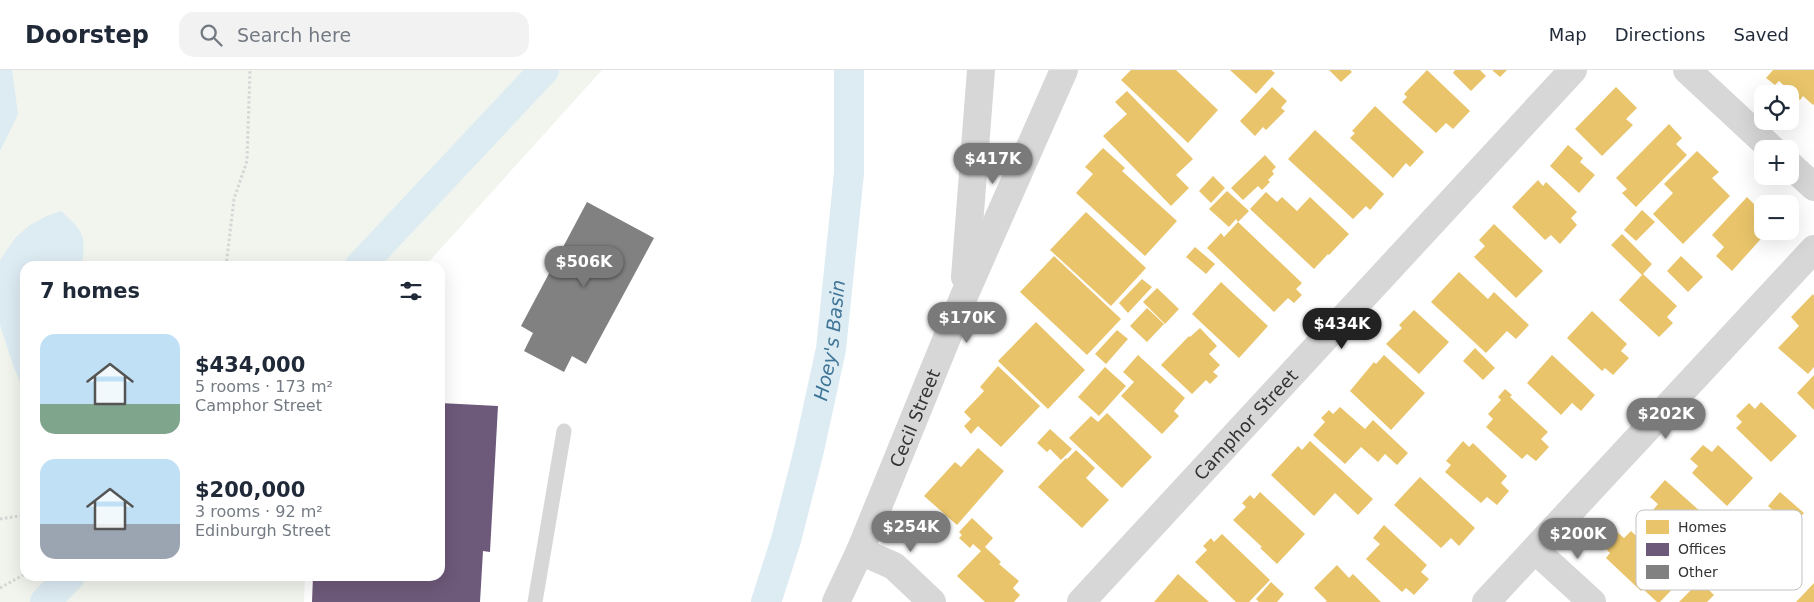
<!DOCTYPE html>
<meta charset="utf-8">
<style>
body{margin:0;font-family:"DejaVu Sans",sans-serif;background:#f2f2f3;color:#1f2937;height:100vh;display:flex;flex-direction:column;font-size:19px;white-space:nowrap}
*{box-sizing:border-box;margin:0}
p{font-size:16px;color:#747a83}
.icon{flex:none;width:28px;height:28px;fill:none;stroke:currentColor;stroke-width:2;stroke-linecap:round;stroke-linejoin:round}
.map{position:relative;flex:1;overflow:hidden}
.drawer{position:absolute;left:20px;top:191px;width:425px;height:320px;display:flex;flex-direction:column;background:#fff;border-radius:15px;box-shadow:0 5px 20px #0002}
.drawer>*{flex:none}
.fabs{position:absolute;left:1754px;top:15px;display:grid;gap:10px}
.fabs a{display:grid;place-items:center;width:45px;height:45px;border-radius:10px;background:#fff;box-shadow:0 5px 20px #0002;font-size:25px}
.price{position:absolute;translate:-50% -42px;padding:0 11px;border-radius:18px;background:#7a7a7a;color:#fff;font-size:16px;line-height:32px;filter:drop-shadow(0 1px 2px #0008)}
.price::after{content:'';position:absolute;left:50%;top:30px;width:15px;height:11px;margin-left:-8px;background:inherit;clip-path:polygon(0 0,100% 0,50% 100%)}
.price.on{background:#222;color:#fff}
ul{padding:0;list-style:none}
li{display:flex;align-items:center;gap:15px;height:125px;padding:0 20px}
li span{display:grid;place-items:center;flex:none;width:140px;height:100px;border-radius:15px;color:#555}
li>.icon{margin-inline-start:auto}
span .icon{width:60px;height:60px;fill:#fffc;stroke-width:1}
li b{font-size:21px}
h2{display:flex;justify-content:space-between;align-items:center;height:60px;padding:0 20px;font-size:21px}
header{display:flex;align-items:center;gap:30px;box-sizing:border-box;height:70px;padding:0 25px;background:#fff;border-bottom:1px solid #e0e1e3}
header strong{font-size:24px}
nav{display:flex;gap:28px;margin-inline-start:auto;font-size:18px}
.search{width:350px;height:45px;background:#f2f2f3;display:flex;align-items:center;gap:12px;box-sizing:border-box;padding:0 18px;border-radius:15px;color:#747a83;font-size:19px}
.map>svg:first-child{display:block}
</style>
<header>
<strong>Doorstep</strong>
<div class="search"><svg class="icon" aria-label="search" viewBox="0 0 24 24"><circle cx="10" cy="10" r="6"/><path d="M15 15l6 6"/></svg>Search here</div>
<nav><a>Map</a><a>Directions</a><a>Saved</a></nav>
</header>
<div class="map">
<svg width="1814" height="532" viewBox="0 0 1814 532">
<rect width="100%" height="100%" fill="#fff"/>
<path fill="#f1f5ed" d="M 0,0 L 602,0 L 425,196 L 25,196 L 25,506 L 305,506 L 304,532 L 0,532 Z"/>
<g fill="#ddebf3">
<path d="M 0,0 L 12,0 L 18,44 L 0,81 Z"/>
<path d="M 61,141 C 84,162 86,165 82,195 L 25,196 L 25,322 L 14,298 L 0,255 L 0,190 L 16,167 L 30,155 L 47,146 Z"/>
</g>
<g fill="#e9c46a">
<path d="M 1131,0 L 1176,0 L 1218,40 L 1188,73 L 1121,10 Z"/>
<path d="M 1230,0 L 1271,0 L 1275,3 L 1256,24 Z"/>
<path d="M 1329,0 L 1350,0 L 1352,2 L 1341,12 Z"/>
<path d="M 1427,0 L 1470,41 L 1453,59 L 1446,53 L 1436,63 L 1402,32 L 1407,27 L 1404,24 Z"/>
<path d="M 1455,0 L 1480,0 L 1486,6 L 1471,21 L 1453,3 Z"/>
<path d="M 1492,0 L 1507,0 L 1500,7 Z"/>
<path d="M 1773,0 L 1814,0 L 1814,34 L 1813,35 L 1803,26 L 1800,30 L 1779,11 L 1775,15 L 1766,8 Z"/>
<path d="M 1272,17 L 1287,31 L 1281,38 L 1285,41 L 1266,60 L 1263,57 L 1255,66 L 1240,51 Z"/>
<path d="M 1616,17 L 1637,38 L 1626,49 L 1633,55 L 1602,86 L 1575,59 Z"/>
<path d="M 1127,21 L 1193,89 L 1176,105 L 1189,118 L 1171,136 L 1103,66 L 1127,44 L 1115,32 Z"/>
<path d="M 1375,36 L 1424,82 L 1410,97 L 1406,93 L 1393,108 L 1350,68 L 1355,63 L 1352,61 Z"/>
<path d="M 1669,54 L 1682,68 L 1676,74 L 1687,85 L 1636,137 L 1622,123 L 1627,119 L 1616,108 Z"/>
<path d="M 1315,60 L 1384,124 L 1370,140 L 1366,136 L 1353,149 L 1288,89 Z"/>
<path d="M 1568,75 L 1583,88 L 1580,92 L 1595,105 L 1579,123 L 1550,96 Z"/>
<path d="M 1103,78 L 1125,98 L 1122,101 L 1177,151 L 1145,186 L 1076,123 L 1093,104 L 1085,97 Z"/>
<path d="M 1697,81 L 1719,102 L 1712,108 L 1730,126 L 1683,174 L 1653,144 L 1673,123 L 1664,114 Z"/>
<path d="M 1265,85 L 1276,97 L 1272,101 L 1274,104 L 1268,110 L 1270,112 L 1262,120 L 1258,116 L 1243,130 L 1231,118 Z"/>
<path d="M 1213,106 L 1225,118 L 1211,133 L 1199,121 Z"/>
<path d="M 1538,110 L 1543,116 L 1546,112 L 1577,142 L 1571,148 L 1577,155 L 1560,174 L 1551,165 L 1545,170 L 1512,137 Z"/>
<path d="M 1227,121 L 1249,141 L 1238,152 L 1236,149 L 1229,157 L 1209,139 Z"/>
<path d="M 1266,122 L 1277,132 L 1282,127 L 1297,141 L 1310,127 L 1349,164 L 1329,185 L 1328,184 L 1314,199 L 1250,139 Z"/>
<path d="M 1747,127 L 1762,142 L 1762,149 L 1759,153 L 1762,156 L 1762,161 L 1768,161 L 1732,201 L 1716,186 L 1724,177 L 1712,165 Z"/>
<path d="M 1642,140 L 1655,152 L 1636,171 L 1624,160 Z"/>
<path d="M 1086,142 L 1146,198 L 1111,236 L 1050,180 Z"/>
<path d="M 1238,152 L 1302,213 L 1296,219 L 1302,225 L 1294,233 L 1288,228 L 1274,242 L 1207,178 L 1221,163 L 1224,167 Z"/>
<path d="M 1494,154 L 1543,201 L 1516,228 L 1474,187 L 1485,176 L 1479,170 Z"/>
<path d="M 1622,164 L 1652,194 L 1643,204 L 1677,236 L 1667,247 L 1673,253 L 1659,267 L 1619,230 L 1642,205 L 1611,175 Z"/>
<path d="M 1195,177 L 1215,194 L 1206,204 L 1186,187 Z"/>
<path d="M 1054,186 L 1121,249 L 1087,285 L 1020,222 Z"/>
<path d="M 1681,186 L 1703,207 L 1688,222 L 1667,201 Z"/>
<path d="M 1459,202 L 1488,229 L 1494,222 L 1529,255 L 1516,269 L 1507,261 L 1486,283 L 1431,232 Z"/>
<path d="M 1142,209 L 1152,217 L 1128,243 L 1119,233 Z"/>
<path d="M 1221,212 L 1268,256 L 1239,288 L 1192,244 Z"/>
<path d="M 1157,218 L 1179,239 L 1165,254 L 1143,232 Z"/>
<path d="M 1813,224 L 1814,226 L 1814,297 L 1808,304 L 1778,278 L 1799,256 L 1791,247 Z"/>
<path d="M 1147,238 L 1164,254 L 1147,272 L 1130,256 Z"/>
<path d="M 1414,240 L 1449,272 L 1419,304 L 1386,274 L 1402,258 L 1399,255 Z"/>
<path d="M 1592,241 L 1627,274 L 1621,281 L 1629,288 L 1613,305 L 1605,298 L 1602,301 L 1567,268 Z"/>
<path d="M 1036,252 L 1085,300 L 1048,339 L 998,291 Z"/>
<path d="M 1200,258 L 1217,276 L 1209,284 L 1220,295 L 1213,302 L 1218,306 L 1210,314 L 1206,310 L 1192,324 L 1161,295 L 1189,266 L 1190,267 Z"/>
<path d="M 1117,260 L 1128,269 L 1106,294 L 1095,284 Z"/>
<path d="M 1475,278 L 1495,298 L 1483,310 L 1463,291 Z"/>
<path d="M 1138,285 L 1185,328 L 1174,341 L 1179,346 L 1162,364 L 1121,326 L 1134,312 L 1123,302 Z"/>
<path d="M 1384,285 L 1425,323 L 1391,360 L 1350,321 L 1374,292 L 1376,294 Z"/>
<path d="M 1552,285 L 1595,325 L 1581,341 L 1572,333 L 1561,345 L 1527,313 Z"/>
<path d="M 998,296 L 1040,336 L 1001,377 L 978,356 L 971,364 L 964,356 L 971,349 L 964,342 L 984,321 L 980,317 Z"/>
<path d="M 1105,297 L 1126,316 L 1099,346 L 1078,327 Z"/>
<path d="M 1814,305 L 1814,340 L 1797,323 Z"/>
<path d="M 1505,319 L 1512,325 L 1510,327 L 1548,362 L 1541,369 L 1549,377 L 1536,391 L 1527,384 L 1522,389 L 1486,357 L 1493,349 L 1488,344 L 1501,330 L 1498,327 Z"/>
<path d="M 1761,332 L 1797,366 L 1771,392 L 1736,358 L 1742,352 L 1736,346 L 1749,333 L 1755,339 Z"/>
<path d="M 1340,337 L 1365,359 L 1373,350 L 1408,383 L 1397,395 L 1385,384 L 1378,392 L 1361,377 L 1345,394 L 1313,365 L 1325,352 L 1321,348 L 1329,340 L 1333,344 Z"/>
<path d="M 1107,343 L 1152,387 L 1122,418 L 1069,368 L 1091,346 L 1098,352 Z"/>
<path d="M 1050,359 L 1072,379 L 1061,390 L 1050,379 L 1047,382 L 1037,373 Z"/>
<path d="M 1310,371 L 1373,429 L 1358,445 L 1335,423 L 1314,446 L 1271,405 L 1298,376 L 1302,380 Z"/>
<path d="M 1463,371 L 1469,377 L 1473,373 L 1507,406 L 1501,413 L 1509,421 L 1497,435 L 1487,427 L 1481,433 L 1445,402 L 1451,395 L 1446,391 Z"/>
<path d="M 1703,375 L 1712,382 L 1718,375 L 1753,408 L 1727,436 L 1692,403 L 1698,396 L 1690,389 Z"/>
<path d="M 978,378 L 1004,401 L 957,455 L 924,426 L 955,392 L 961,397 Z"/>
<path d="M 1076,380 L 1095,398 L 1086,408 L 1109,430 L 1082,458 L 1038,417 L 1066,388 L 1067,389 Z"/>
<path d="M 1420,407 L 1475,458 L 1459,476 L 1451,468 L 1441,478 L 1394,435 Z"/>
<path d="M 1665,410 L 1710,450 L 1685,478 L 1649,445 L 1658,434 L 1650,427 Z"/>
<path d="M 1260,422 L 1305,464 L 1277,494 L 1260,478 L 1262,477 L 1233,450 L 1246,437 L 1242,433 L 1250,425 L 1254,429 Z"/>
<path d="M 1780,422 L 1804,443 L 1792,457 L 1768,436 Z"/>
<path d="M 972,448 L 993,468 L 985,477 L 1001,492 L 999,494 L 1019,511 L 1013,518 L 1020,525 L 1014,532 L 985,532 L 957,506 L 981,481 L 973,474 L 970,478 L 959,468 L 962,465 L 959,462 Z"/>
<path d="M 1384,455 L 1427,495 L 1421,502 L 1429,509 L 1414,525 L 1406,518 L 1402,522 L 1366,489 L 1380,474 L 1373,468 Z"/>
<path d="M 1631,461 L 1682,509 L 1660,532 L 1657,532 L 1643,519 L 1641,521 L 1606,488 L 1610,483 L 1604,477 L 1617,462 L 1624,468 Z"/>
<path d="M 1222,464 L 1270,510 L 1249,532 L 1236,532 L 1195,492 L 1207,480 L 1203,476 L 1211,468 L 1214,472 Z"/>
<path d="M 1337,495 L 1349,508 L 1353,504 L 1381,532 L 1325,532 L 1327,531 L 1314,518 Z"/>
<path d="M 1178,504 L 1209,532 L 1154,532 Z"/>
<path d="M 1700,511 L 1714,525 L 1707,532 L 1679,532 Z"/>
<path d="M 1271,512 L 1284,524 L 1277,532 L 1259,532 L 1256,529 Z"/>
<path d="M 1814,513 L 1814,532 L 1796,532 Z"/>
</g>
<path fill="#6d597a" d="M 440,333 L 498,336 L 490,482 L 483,481 L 480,532 L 312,532 L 313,506 L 440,506 Z"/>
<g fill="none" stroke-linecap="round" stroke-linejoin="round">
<g stroke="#ddebf3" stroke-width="30">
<path d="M 360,196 L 544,0"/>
<path d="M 45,532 L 70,506"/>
<path id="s1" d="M 766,532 L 786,470 L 809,380 L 831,279 L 849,103 L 849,0"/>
</g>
</g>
<path fill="#818181" d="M 587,132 L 654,168 L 586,294 L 572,286 L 564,302 L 524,281 L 533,263 L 521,256 Z"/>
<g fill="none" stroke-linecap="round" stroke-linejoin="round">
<g stroke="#d6d6d6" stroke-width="3" stroke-dasharray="2.5 2.5" stroke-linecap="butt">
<path d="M 226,196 L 234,129 L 247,91 L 250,0"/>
<path d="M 0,449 L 25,445"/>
<path d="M 0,518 L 25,504"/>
</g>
<path stroke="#d7d7d7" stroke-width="15" d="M 535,532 L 564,361"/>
<g stroke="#d7d7d7" stroke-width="28">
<path d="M 1687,0 L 1772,79"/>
<path d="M 1790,95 L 1814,117"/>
<path d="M 965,207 L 981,0"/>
<path d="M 1535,480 L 1592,532"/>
<path d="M 860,481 L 894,496 L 932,532"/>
<path id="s2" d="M 836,532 L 860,481 L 964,226 L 1064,0"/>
<path id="s3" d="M 1081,532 L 1573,0"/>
<path d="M 1486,532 L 1814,179"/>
</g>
</g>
<g text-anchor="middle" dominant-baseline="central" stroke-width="5" stroke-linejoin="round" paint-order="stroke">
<g font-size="18" fill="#333" stroke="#fff">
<text stroke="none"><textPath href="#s2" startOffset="200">Cecil Street</textPath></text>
<text stroke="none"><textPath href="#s3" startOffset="242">Camphor Street</textPath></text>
</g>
<g font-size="19" font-style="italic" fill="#3f7597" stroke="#fff">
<text stroke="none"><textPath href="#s1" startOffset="270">Hoey's Basin</textPath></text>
</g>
</g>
<rect x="1636" y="440" width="166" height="80" rx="8" fill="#fff" stroke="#c2c2c2" stroke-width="1"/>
<rect x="1646" y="450" width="23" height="14" fill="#e9c46a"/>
<rect x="1646" y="473" width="23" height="13" fill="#6d597a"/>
<rect x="1646" y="495" width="23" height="14" fill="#818181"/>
<g font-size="14" fill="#333">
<text x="1678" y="462">Homes</text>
<text x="1678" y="484">Offices</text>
<text x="1678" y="507">Other</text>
</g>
</svg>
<div class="fabs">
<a><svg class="icon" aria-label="locate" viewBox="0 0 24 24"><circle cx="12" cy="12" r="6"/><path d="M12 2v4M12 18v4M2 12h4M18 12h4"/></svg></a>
<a>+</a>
<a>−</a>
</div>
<b class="price" style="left:993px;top:115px">$417K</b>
<b class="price" style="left:584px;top:218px">$506K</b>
<b class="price" style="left:967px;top:274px">$170K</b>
<b class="price on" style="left:1342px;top:280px">$434K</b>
<b class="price" style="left:1666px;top:370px">$202K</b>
<b class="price" style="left:911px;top:483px">$254K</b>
<b class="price" style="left:1578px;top:490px">$200K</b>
<section class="drawer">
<h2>7 homes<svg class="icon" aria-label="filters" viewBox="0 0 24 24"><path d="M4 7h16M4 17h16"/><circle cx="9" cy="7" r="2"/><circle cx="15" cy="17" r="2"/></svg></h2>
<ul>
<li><span style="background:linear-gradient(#bfe0f5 70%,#7fa58c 0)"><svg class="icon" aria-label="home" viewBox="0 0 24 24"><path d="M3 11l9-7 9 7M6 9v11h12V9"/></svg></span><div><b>$434,000</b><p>5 rooms · 173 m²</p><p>Camphor Street</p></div></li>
<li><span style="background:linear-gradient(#bfe0f5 65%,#9aa5b1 0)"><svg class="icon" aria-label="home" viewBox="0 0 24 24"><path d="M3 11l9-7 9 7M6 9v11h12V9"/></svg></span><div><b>$200,000</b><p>3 rooms · 92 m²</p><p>Edinburgh Street</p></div></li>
</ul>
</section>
</div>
